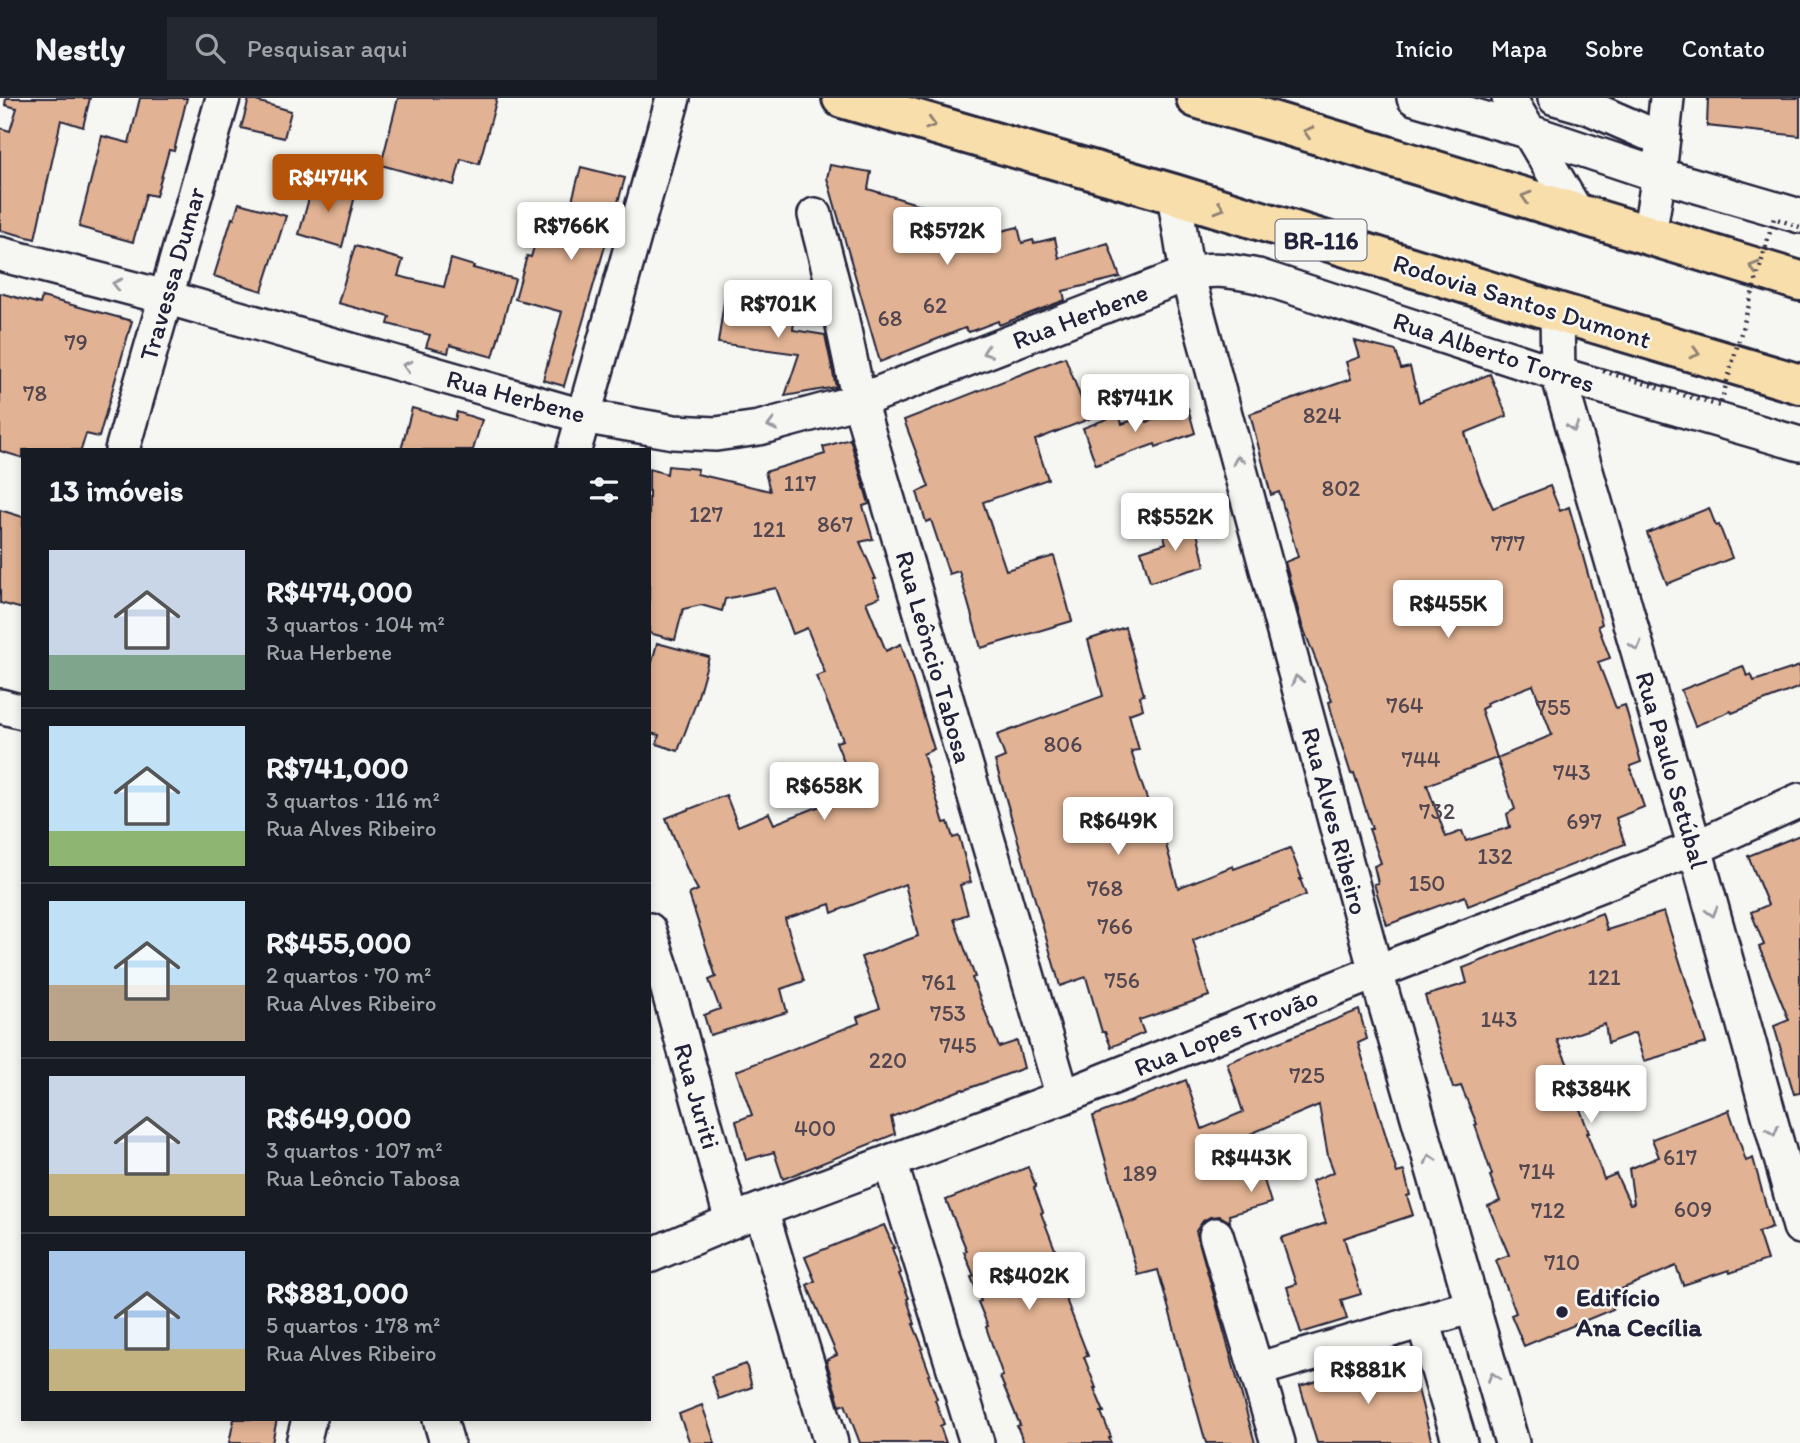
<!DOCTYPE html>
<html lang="pt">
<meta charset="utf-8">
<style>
body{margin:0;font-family:Itim,sans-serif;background:#242831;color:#f1f3f6;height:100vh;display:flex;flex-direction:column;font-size:26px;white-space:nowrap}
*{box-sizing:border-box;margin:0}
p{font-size:23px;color:#9ea1a6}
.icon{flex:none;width:38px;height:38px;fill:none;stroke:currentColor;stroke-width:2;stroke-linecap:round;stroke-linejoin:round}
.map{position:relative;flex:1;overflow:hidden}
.drawer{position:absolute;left:21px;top:350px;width:630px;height:973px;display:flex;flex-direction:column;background:#171b24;border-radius:0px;box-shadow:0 4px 10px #0003}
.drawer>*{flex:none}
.price{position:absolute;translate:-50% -60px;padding:0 16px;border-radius:7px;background:#fff;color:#222;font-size:23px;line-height:46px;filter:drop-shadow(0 2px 4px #0008)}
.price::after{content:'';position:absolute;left:50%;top:42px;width:21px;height:16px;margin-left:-10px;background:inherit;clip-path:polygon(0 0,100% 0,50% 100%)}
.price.selected{background:#b45309;color:#fff}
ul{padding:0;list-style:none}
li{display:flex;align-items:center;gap:21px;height:175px;padding:0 28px}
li+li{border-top:2px solid #363941}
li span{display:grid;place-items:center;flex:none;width:196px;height:140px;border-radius:0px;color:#555}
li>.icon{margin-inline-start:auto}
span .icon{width:84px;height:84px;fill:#fffc;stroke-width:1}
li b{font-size:30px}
h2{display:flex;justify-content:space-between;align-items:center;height:84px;padding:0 28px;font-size:30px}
header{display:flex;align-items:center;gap:42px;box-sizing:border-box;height:98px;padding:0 35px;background:#171b24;border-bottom:2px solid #363941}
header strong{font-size:33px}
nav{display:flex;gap:38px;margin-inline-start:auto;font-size:24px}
.search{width:490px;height:63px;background:#242831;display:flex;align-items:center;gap:18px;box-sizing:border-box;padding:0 24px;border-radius:0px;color:#9ea1a6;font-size:26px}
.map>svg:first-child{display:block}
</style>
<header>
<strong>Nestly</strong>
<div class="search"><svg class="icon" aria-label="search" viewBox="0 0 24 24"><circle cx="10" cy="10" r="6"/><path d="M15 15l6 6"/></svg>Pesquisar aqui</div>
<nav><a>Início</a><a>Mapa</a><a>Sobre</a><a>Contato</a></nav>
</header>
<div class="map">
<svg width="1800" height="1345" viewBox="0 0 1800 1345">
<rect width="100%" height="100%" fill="#f6f6f2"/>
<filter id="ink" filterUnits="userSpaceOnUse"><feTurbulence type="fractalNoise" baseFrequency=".0143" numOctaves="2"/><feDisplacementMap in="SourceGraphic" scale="14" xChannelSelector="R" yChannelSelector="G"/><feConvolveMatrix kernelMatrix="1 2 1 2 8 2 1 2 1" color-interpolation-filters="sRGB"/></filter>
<g filter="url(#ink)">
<g fill="#e1b293" stroke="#22223b" stroke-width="2" fill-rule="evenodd">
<path d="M 6,0 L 90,0 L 83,29 L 61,22 L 35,141 L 0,132 L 0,30 L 10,33 L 17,10 L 5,7 Z"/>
<path d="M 140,0 L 187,0 L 174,53 L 169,52 L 156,98 L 146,96 L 133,144 L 79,129 L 102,38 L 129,45 Z"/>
<path d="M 398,0 L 497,0 L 479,66 L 461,61 L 454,87 L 381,67 Z"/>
<path d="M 1708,0 L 1800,0 L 1800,38 L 1707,28 Z"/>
<path d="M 249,1 L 291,13 L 284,40 L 241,30 Z"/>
<path d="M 830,67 L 871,74 L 868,91 L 995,130 L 993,135 L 1018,129 L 1022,145 L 1033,142 L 1034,145 L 1055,140 L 1059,160 L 1108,145 L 1120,179 L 1063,193 L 1065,202 L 999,227 L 998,223 L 969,234 L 965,230 L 880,264 L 827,80 Z"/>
<path d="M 581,69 L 625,80 L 564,288 L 543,282 L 562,214 L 515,201 L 527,158 L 531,159 L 545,112 L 568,118 Z"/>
<path d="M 325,85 L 356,94 L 342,149 L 299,136 L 313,86 L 324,87 Z"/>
<path d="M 239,105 L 286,118 L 262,193 L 214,178 L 232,120 L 234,121 Z"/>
<path d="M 355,148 L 403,162 L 398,178 L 444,189 L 451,161 L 474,168 L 473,170 L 515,181 L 493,259 L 450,247 L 448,255 L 426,249 L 430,237 L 388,226 L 390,219 L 338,205 Z"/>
<path d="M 0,195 L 40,206 L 42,199 L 132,223 L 99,339 L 86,336 L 81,352 L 23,352 L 23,360 L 0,353 Z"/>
<path d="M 725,197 L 796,209 L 793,232 L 825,237 L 836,289 L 785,298 L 799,256 L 718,245 Z"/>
<path d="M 1355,243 L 1396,253 L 1401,271 L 1410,269 L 1419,304 L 1490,276 L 1507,318 L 1465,335 L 1480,382 L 1493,410 L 1550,388 L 1560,413 L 1569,409 L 1602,526 L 1598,528 L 1610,560 L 1598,564 L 1616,610 L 1625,607 L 1641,664 L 1630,668 L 1644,709 L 1616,720 L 1625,746 L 1468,808 L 1465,798 L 1387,827 L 1374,786 L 1378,785 L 1374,768 L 1381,765 L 1369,731 L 1372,731 L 1354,675 L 1351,676 L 1333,620 L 1329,604 L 1332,603 L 1302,527 L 1285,464 L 1298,459 L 1279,394 L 1271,397 L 1250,316 L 1351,281 L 1346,264 L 1360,259 ZM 1533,587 L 1552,637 L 1497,660 L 1515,711 L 1507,716 L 1510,729 L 1466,743 L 1462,733 L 1446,739 L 1427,687 L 1497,660 L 1481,611 L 1487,608 L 1486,605 Z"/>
<path d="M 1065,259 L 1089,321 L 1035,342 L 1048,381 L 983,404 L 1006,472 L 1054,458 L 1072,523 L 981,550 L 959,473 L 949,476 L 931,422 L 926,424 L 917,394 L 929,389 L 904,322 Z"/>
<path d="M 412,310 L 455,322 L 457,314 L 482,322 L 473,352 L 401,352 Z"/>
<path d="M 1188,310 L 1195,335 L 1156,349 L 1155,346 L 1096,367 L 1083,330 L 1119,316 L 1122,326 L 1145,318 L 1147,324 Z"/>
<path d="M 850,341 L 869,406 L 863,408 L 873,441 L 860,444 L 876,481 L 873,481 L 880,499 L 866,504 L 886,553 L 901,546 L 934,651 L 923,656 L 944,725 L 948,724 L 953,740 L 959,738 L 971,784 L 960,787 L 968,816 L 954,821 L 975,879 L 972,880 L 999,949 L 1017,943 L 1024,970 L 964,992 L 963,991 L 891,1019 L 895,1036 L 783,1081 L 774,1054 L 746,1062 L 736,1023 L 752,1017 L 736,973 L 859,925 L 857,919 L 880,910 L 861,859 L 918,838 L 905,786 L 832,815 L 830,806 L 785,821 L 804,883 L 781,891 L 787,914 L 710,937 L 704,917 L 720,911 L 709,882 L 716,879 L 689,796 L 698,792 L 689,776 L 666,720 L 726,697 L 738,728 L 769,715 L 774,726 L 854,695 L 844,669 L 846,669 L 836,644 L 843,642 L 816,578 L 825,575 L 807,530 L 793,536 L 776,490 L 725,501 L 722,513 L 701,507 L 683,511 L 675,542 L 649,535 L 649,371 L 667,376 L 668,368 L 698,371 L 697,376 L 770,393 L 765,374 L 825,356 L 823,349 Z"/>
<path d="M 1709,410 L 1716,428 L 1719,427 L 1732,460 L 1667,486 L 1647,435 Z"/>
<path d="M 0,412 L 23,419 L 23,511 L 0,505 Z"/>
<path d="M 1194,422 L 1205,468 L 1150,484 L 1141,453 L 1166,445 L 1164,438 L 1171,436 L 1169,430 Z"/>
<path d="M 1125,529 L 1144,597 L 1140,598 L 1143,611 L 1129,616 L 1139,652 L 1131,653 L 1139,678 L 1162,744 L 1165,743 L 1178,790 L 1233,768 L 1234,771 L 1290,750 L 1302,781 L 1300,781 L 1306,797 L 1193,842 L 1209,898 L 1139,922 L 1144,935 L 1111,949 L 1105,934 L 1102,934 L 1086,879 L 1060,888 L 995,663 L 1005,659 L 997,637 L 1103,598 L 1088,542 Z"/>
<path d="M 657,545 L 709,559 L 696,605 L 678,653 L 657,646 L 659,637 L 649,635 L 649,576 Z"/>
<path d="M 1743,568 L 1747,578 L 1751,576 L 1754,583 L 1800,568 L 1800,589 L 1732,615 L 1731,613 L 1695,628 L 1681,592 Z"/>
<path d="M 1800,737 L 1800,995 L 1794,996 L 1774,928 L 1789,922 L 1759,849 L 1764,847 L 1751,814 L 1768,807 L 1748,758 Z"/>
<path d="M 1664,814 L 1706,945 L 1644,963 L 1635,935 L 1608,945 L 1605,926 L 1557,942 L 1576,985 L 1572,986 L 1583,1010 L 1580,1011 L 1589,1035 L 1587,1035 L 1604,1081 L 1616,1076 L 1630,1106 L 1634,1105 L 1629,1071 L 1659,1059 L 1652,1041 L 1729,1012 L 1746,1063 L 1753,1060 L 1772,1129 L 1758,1134 L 1767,1162 L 1730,1175 L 1729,1172 L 1683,1187 L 1676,1168 L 1607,1197 L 1613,1211 L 1524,1248 L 1511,1217 L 1516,1215 L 1496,1162 L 1509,1157 L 1488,1108 L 1500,1103 L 1490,1078 L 1492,1077 L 1475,1027 L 1477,1026 L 1461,988 L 1453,990 L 1425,898 L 1467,885 L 1463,870 L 1602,815 L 1607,832 Z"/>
<path d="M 1359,912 L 1367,941 L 1358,945 L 1397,1075 L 1404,1073 L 1410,1097 L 1407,1098 L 1413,1117 L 1344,1140 L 1361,1196 L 1341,1202 L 1347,1221 L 1301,1235 L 1287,1189 L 1296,1186 L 1281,1140 L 1326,1125 L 1312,1083 L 1334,1074 L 1328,1058 L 1319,1007 L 1250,1036 L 1271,1105 L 1229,1117 L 1230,1124 L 1220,1118 L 1210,1119 L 1203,1123 L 1196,1133 L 1255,1345 L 1206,1345 L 1158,1172 L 1138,1177 L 1093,1018 L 1186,982 L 1202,1031 L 1243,1014 L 1227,965 Z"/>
<path d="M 1028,1069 L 1036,1089 L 1034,1090 L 1043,1114 L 1041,1115 L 1068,1185 L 1064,1187 L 1065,1190 L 1062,1191 L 1088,1258 L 1084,1259 L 1096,1290 L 1094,1290 L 1104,1314 L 1101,1314 L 1111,1339 L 1109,1340 L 1111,1345 L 1024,1345 L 1017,1328 L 1020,1327 L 1000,1279 L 1003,1278 L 986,1229 L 988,1228 L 978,1204 L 981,1203 L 971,1179 L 974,1178 L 964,1154 L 967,1153 L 946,1102 Z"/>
<path d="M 884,1127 L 894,1150 L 892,1150 L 901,1175 L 899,1176 L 909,1200 L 907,1201 L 915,1226 L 913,1226 L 923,1250 L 921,1251 L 930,1276 L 928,1277 L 937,1301 L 935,1302 L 944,1326 L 940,1328 L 946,1345 L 860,1345 L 845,1306 L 840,1308 L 826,1262 L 837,1257 L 807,1187 L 815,1183 L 805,1159 Z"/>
<path d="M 1405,1257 L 1411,1273 L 1413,1272 L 1432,1345 L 1317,1345 L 1300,1288 Z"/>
<path d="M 746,1266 L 752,1289 L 719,1301 L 711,1278 Z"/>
<path d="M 702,1307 L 715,1345 L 690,1345 L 679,1316 Z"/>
<path d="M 234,1321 L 277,1321 L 272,1345 L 229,1345 Z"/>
</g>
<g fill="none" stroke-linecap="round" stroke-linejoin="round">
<g stroke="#22223b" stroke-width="38">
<g id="minor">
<path d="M 1414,0 L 1530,34 L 1659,77 L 1800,118"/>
<path d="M 1509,0 L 1577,115"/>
<path d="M 1555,0 L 1590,10 L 1645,34 L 1663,39"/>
<path d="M 1174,96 L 1187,176 L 1376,874 L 1512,1345"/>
<path d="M 815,117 L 841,218 L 859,303 L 1063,999"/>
<path d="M 1649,137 L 1659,77 L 1667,0"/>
<path d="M 0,156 L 165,199 L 582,318 L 674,334 L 716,336 L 759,330 L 859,303 L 1187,176 C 1215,169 1231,173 1258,178 L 1558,276 L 1800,346"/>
<path d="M 1557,214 L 1558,276 L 1695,750 L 1800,1129"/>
<path d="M 122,352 L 223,0"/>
<path d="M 574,352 L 673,0"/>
<path d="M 0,608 L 23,614"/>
<path d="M 649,832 L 664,877 L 732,1123"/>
<path d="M 890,1064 L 977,1345"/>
<path d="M 761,1112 L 831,1345"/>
<path d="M 1216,1137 L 1278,1345"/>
<path d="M 649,1158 L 742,1119 L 1063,999 L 1376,874 L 1695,750 L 1800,702"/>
<path d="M 1423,1223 L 1460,1345"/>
<path d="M 1256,1272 L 1473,1208"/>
<path d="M 440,1321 L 447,1345"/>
<path d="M 303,1345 L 309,1321"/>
</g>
</g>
<g stroke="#22223b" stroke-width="44">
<g id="highway">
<path d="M 842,0 L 1174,96 L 1557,214 L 1800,286"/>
<path d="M 1196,0 L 1800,183"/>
</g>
</g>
<use href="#minor" stroke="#f6f6f2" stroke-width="33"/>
<use href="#highway" stroke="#f8deab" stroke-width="38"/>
<path stroke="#22223b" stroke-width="4.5" stroke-dasharray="2 5" stroke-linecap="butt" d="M 1603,273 L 1720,308 L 1774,120 L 1800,129"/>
</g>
<defs><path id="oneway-chevron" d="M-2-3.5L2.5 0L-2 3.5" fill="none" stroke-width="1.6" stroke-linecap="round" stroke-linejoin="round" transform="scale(1.75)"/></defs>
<g stroke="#8d8073">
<use href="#oneway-chevron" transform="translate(931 26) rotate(16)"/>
<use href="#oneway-chevron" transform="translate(1308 34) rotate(-163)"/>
<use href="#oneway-chevron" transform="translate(1526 99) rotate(-163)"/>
<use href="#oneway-chevron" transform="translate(1220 110) rotate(17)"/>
<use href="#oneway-chevron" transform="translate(1754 169) rotate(-163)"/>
<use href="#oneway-chevron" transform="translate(1695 255) rotate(17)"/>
</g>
<g stroke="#9797a0">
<use href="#oneway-chevron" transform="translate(117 186) rotate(-166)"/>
<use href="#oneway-chevron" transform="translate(987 254) rotate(159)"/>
<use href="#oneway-chevron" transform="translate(407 268) rotate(-164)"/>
<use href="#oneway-chevron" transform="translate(772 327) rotate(166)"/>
<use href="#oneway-chevron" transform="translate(1573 329) rotate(74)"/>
<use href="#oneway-chevron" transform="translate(1238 362) rotate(-105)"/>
<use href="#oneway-chevron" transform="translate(1636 548) rotate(74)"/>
<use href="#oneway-chevron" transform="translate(1297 582) rotate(-105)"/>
<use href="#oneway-chevron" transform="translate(1712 814) rotate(74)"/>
<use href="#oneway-chevron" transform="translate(1773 1033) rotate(74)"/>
<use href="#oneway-chevron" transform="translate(1430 1061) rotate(-106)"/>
<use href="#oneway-chevron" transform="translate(1493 1279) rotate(-106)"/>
</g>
</g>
<circle fill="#22223b" stroke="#f6f6f2" stroke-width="2.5" cx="1562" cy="1214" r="7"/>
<g text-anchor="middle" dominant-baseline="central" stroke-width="5" stroke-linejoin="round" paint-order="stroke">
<g font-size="23" fill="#524651">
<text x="935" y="207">62</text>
<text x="890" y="220">68</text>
<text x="76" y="244">79</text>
<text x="35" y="295">78</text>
<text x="1322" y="317">824</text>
<text x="800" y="385">117</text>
<text x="1341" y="390">802</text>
<text x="706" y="416">127</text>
<text x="835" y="426">867</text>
<text x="769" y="431">121</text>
<text x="1508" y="445">777</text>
<text x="1405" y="607">764</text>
<text x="1553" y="609">755</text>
<text x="1063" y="646">806</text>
<text x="1421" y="661">744</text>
<text x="1572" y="674">743</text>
<text x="1437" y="713">732</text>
<text x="1584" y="723">697</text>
<text x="1495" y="758">132</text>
<text x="1427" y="785">150</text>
<text x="1105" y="790">768</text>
<text x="1115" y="828">766</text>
<text x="1604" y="879">121</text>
<text x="1122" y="882">756</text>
<text x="939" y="884">761</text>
<text x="948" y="915">753</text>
<text x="1499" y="921">143</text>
<text x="958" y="947">745</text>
<text x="888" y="962">220</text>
<text x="1307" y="977">725</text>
<text x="815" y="1030">400</text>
<text x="1680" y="1059">617</text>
<text x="1537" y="1073">714</text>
<text x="1140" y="1075">189</text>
<text x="1693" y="1111">609</text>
<text x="1548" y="1112">712</text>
<text x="1562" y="1164">710</text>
</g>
<rect fill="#f6f6f2" stroke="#626272" stroke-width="2" x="1275.5" y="121.5" width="91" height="41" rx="5"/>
<g font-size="24" font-weight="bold" fill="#22223b">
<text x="1321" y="142">BR-116</text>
</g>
<g font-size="26" fill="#22223b" stroke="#f6f6f2">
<text transform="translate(172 176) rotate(-74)">Travessa Dumar</text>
<text transform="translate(1522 203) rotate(17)">Rodovia Santos Dumont</text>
<text transform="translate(1080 218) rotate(-21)">Rua Herbene</text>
<text transform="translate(1494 254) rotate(18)">Rua Alberto Torres</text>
<text transform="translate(516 298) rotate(15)">Rua Herbene</text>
<text transform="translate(934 559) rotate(74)">Rua Leôncio Tabosa</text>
<text transform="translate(1672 672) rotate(74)">Rua Paulo Setúbal</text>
<text transform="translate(1335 723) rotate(75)">Rua Alves Ribeiro</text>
<text transform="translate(1226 934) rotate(-22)">Rua Lopes Trovão</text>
<text transform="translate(697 998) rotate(74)">Rua Juriti</text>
</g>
<g font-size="26" font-weight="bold" fill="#22223b" stroke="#f6f6f2" text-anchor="start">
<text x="1576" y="1199">Edifício<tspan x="1576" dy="30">Ana Cecília</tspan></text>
</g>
</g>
</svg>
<b class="price selected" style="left:328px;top:116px">R$474K</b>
<b class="price" style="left:571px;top:164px">R$766K</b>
<b class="price" style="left:947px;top:169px">R$572K</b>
<b class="price" style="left:778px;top:242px">R$701K</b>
<b class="price" style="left:1135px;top:336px">R$741K</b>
<b class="price" style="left:1175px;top:455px">R$552K</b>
<b class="price" style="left:1448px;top:542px">R$455K</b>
<b class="price" style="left:824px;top:724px">R$658K</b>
<b class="price" style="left:1118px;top:759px">R$649K</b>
<b class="price" style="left:1591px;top:1027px">R$384K</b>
<b class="price" style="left:1251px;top:1096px">R$443K</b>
<b class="price" style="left:1029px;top:1214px">R$402K</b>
<b class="price" style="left:1368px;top:1308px">R$881K</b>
<section class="drawer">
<h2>13 imóveis<svg class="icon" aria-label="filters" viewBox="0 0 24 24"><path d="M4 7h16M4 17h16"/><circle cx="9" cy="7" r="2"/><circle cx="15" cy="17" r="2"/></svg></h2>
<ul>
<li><span style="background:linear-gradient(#c9d6e8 75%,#7fa58c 0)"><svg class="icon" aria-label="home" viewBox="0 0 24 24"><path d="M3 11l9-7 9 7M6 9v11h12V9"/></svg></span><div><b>R$474,000</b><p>3 quartos · 104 m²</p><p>Rua Herbene</p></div></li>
<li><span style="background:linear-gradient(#bfe0f5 75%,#8fb573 0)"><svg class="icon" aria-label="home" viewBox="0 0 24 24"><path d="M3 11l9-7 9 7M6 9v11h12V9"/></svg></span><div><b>R$741,000</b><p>3 quartos · 116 m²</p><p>Rua Alves Ribeiro</p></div></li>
<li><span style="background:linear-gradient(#bfe0f5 60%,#b9a48a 0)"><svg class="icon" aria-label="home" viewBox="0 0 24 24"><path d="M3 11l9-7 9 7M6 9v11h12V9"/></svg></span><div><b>R$455,000</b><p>2 quartos · 70 m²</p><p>Rua Alves Ribeiro</p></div></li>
<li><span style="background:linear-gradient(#c9d6e8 70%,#c2b280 0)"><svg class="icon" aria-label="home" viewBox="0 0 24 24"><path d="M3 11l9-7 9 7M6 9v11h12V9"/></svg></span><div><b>R$649,000</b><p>3 quartos · 107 m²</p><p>Rua Leôncio Tabosa</p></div></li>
<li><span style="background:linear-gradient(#a9c7e8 70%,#c2b280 0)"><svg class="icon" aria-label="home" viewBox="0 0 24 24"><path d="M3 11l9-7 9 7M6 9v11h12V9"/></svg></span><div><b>R$881,000</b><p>5 quartos · 178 m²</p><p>Rua Alves Ribeiro</p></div></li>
</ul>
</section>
</div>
